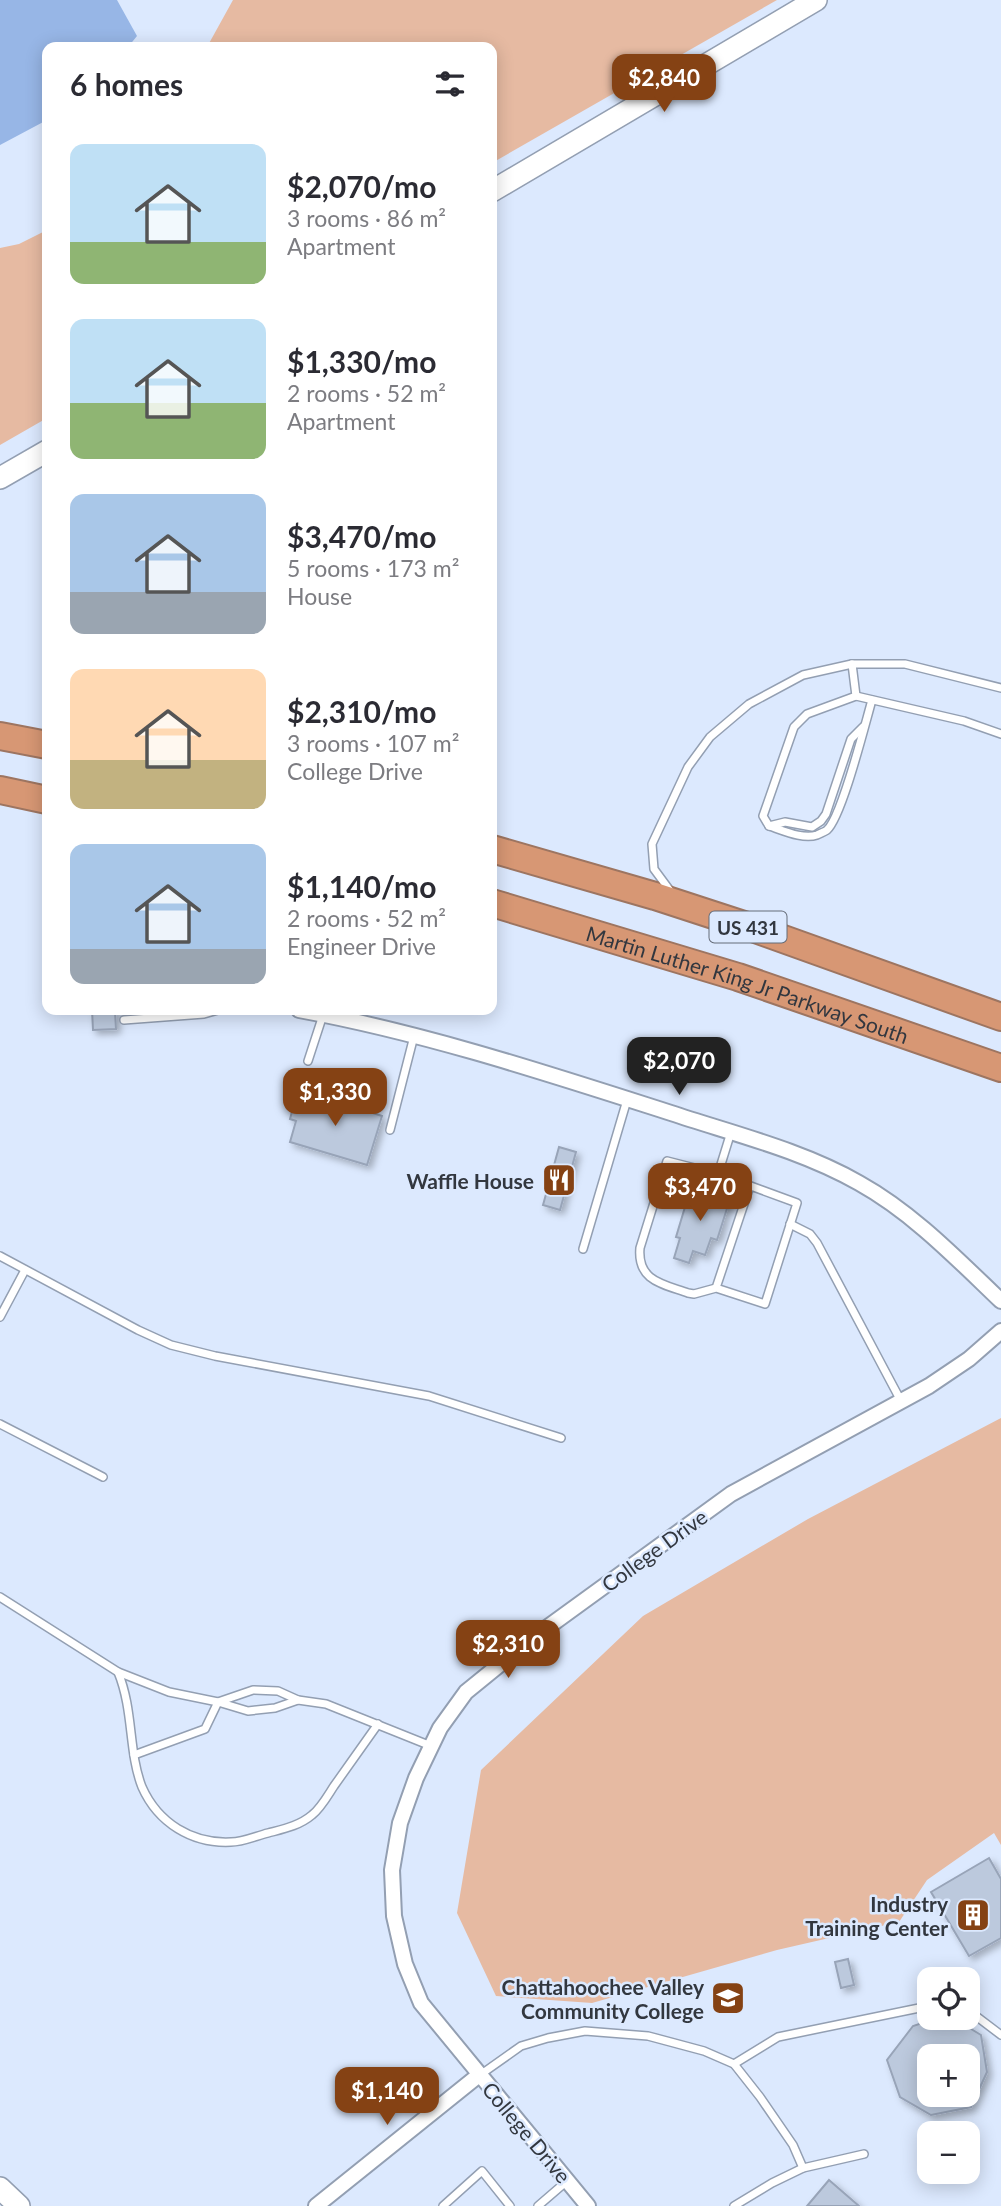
<!DOCTYPE html>
<meta charset="utf-8">
<style>
body{margin:0;font-family:Lato,sans-serif;background:#f2f2f3;color:#2b2b33;height:100vh;display:flex;flex-direction:column;font-size:26px;white-space:nowrap}
*{box-sizing:border-box;margin:0}
p{font-size:23px;color:#7c7c81}
.icon{flex:none;width:38px;height:38px;fill:none;stroke:currentColor;stroke-width:2;stroke-linecap:round;stroke-linejoin:round}
.map{position:relative;flex:1;overflow:hidden}
.sheet{position:absolute;left:42px;top:42px;width:455px;height:973px;display:flex;flex-direction:column;background:#fff;border-radius:14px;box-shadow:0 4px 18px #0003}
.sheet>*{flex:none}
.fabs{position:absolute;left:917px;top:1967px;display:grid;gap:14px}
.fabs a{display:grid;place-items:center;width:63px;height:63px;border-radius:14px;background:#fff;box-shadow:0 4px 18px #0003;font-size:35px}
.price{position:absolute;translate:-50% -60px;padding:0 16px;border-radius:14px;background:#854214;color:#fff;font-size:23px;line-height:46px;filter:drop-shadow(0 2px 4px #0008)}
.price::after{content:'';position:absolute;left:50%;top:42px;width:21px;height:16px;margin-left:-10px;background:inherit;clip-path:polygon(0 0,100% 0,50% 100%)}
.price.on{background:#222;color:#fff}
ul{padding:0;list-style:none}
li{display:flex;align-items:center;gap:21px;height:175px;padding:0 28px}
li span{display:grid;place-items:center;flex:none;width:196px;height:140px;border-radius:14px;color:#555}
li>.icon{margin-inline-start:auto}
span .icon{width:84px;height:84px;fill:#fffc;stroke-width:1}
li b{font-size:30px}
h2{display:flex;justify-content:space-between;align-items:center;height:84px;padding:0 28px;font-size:30px}
.map>svg:first-child{display:block}
</style>
<div class="map">
<svg width="1001" height="2206" viewBox="0 0 1001 2206">
<defs>
<filter id="shadow"><feDropShadow dx="4" dy="4" stdDeviation="3.5" flood-color="#0004"/></filter>
</defs>
<rect width="100%" height="100%" fill="#dce9fe"/>
<g fill="#e6baa2">
<path d="M 233,0 L 777,0 L 492,163 L 492,47 L 207,47 Z"/>
<path d="M 47,230 L 47,418 L 0,445 L 0,248 L 19,244 Z"/>
<path d="M 1001,1418 L 1001,1845 L 994,1833 L 927,1880 L 899,1922 L 777,1950 L 592,2003 L 496,1996 L 457,1913 L 481,1770 L 643,1616 L 808,1519 Z"/>
</g>
<path fill="#97b6e6" d="M 0,0 L 117,0 L 137,36 L 128,47 L 47,47 L 47,120 L 0,145 Z"/>
<g fill="#bcc9dd" stroke="#98a4b8" stroke-width="2" fill-rule="evenodd" filter="url(#shadow)">
<path d="M 92,1010 L 130,1010 L 130,1011 L 115,1012 L 116,1029 L 93,1030 Z"/>
<path d="M 308,1094 L 324,1099 L 326,1094 L 338,1097 L 337,1103 L 348,1106 L 350,1099 L 366,1104 L 364,1110 L 382,1116 L 367,1165 L 290,1142 L 296,1121 L 290,1119 L 295,1100 L 305,1103 Z"/>
<path d="M 559,1147 L 576,1152 L 560,1210 L 543,1205 Z"/>
<path d="M 691,1187 L 730,1199 L 717,1240 L 711,1238 L 705,1255 L 693,1251 L 689,1263 L 674,1258 L 680,1238 L 676,1237 Z"/>
<path d="M 989,1858 L 1001,1879 L 1001,1938 L 969,1956 L 931,1892 Z"/>
<path d="M 848,1959 L 854,1985 L 841,1988 L 835,1962 Z"/>
<path d="M 937,2018 L 953,2018 L 981,2035 L 987,2072 L 971,2107 L 931,2115 L 900,2097 L 887,2060 L 913,2026 ZM 929,2056 L 968,2056 L 968,2095 L 929,2095 Z"/>
<path d="M 829,2180 L 859,2206 L 807,2206 Z"/>
</g>
<g fill="none" stroke-linecap="round" stroke-linejoin="round">
<g stroke="#939fb2" stroke-width="10">
<g id="lane">
<path d="M 852,664 L 856,696 L 807,714 L 794,727 L 763,816 L 769,826 C 782,830 803,840 817,835 C 817,835 826,831 827,830 C 842,817 865,724 872,700"/>
<path d="M 856,696 L 964,721 L 1001,734"/>
<path d="M 769,826 L 785,822 L 812,827 L 821,821 L 826,814 L 851,739 L 863,727"/>
<path d="M 671,892 L 654,869 L 652,844 L 688,767 L 710,737 L 749,704 L 803,675 L 852,664 L 905,664 L 1001,688"/>
<path d="M 124,1020 L 204,1014 L 218,1010"/>
<path d="M 308,1061 L 323,1015"/>
<path d="M 390,1130 L 414,1036"/>
<path d="M 718,1174 L 731,1132"/>
<path d="M 790,1224 L 810,1234 L 817,1243 L 901,1401"/>
<path d="M 583,1249 L 627,1100"/>
<path d="M 0,1256 L 138,1330 L 171,1345 L 215,1356 L 429,1396 L 561,1438"/>
<path d="M 716,1288 L 765,1304 L 797,1203 L 718,1174 L 667,1161 L 640,1248 C 637,1281 663,1284 688,1293 L 694,1294 L 716,1288 L 750,1186"/>
<path d="M 0,1317 L 25,1270"/>
<path d="M 0,1424 L 103,1477"/>
<path d="M 0,1597 L 118,1672 L 169,1692 L 218,1702 L 248,1711 L 275,1708 L 298,1700"/>
<path d="M 118,1672 C 134,1711 128,1751 142,1787 C 158,1823 192,1844 231,1842 C 243,1842 256,1836 268,1833 C 283,1829 299,1826 312,1815 C 321,1808 328,1795 334,1786 C 349,1765 363,1745 378,1724"/>
<path d="M 134,1755 L 205,1729 L 218,1702 L 253,1690 L 278,1691 L 298,1700 L 326,1704 L 431,1746"/>
<path d="M 968,2012 L 972,2013 L 1001,2035"/>
<path d="M 734,2064 L 778,2037 L 929,2006"/>
<path d="M 480,2075 L 521,2046 L 548,2038 L 585,2031 L 648,2036 L 704,2051 L 734,2064 L 760,2097 L 793,2145 L 803,2168"/>
<path d="M 443,2206 L 482,2171 L 510,2206"/>
<path d="M 538,2206 L 567,2181"/>
<path d="M 734,2206 L 772,2183 L 803,2168 L 864,2154"/>
</g>
</g>
<g stroke="#939fb2" stroke-width="18">
<g id="street">
<path d="M 299,1010 C 425,1033 549,1074 671,1113 C 734,1134 801,1150 859,1183 C 913,1213 957,1259 1001,1301"/>
<path d="M 316,2206 L 479,2075"/>
<path d="M 588,2206 L 421,2003 L 405,1964 L 394,1916 L 392,1870 L 400,1823 L 416,1778 L 440,1728 L 466,1692 L 530,1640 L 731,1494 L 929,1386 L 969,1359 L 1001,1331"/>
</g>
</g>
<g stroke="#939fb2" stroke-width="24">
<g id="secondary">
<path d="M 492,191 L 816,0"/>
<path d="M 0,478 L 47,451"/>
<path d="M 0,2188 L 19,2206"/>
</g>
</g>
<g stroke="#9d7561" stroke-width="30">
<g id="highway">
<path d="M 0,736 L 47,745"/>
<path d="M 0,790 L 47,800"/>
<path d="M 492,849 L 655,896 L 747,926 L 1001,1017"/>
<path id="s1" d="M 492,903 L 738,977 L 1001,1068"/>
</g>
</g>
<use href="#lane" stroke="#fff" stroke-width="7"/>
<use href="#street" stroke="#fff" stroke-width="14"/>
<use href="#secondary" stroke="#fff" stroke-width="21"/>
<use href="#highway" stroke="#d79774" stroke-width="26"/>
</g>
<defs>
<g id="restaurant-square" transform="scale(1.75)"><rect x="-9" y="-9" width="18" height="18" rx="4" fill="#854214" stroke="#dce9fe"/><path d="M-5-6h1v4h1v-4h1v4h1v-4h1v5L-1.5 .5V6h-2V.5L-5-1ZM5-6V6H3V1.5H1.5Q1.5-4 5-6Z" fill="#fff"/></g>
<g id="building-square" transform="scale(1.75)"><rect x="-9" y="-9" width="18" height="18" rx="4" fill="#854214" stroke="#dce9fe"/><path d="M-4-6H4V6H1V3H-1V6H-4ZM-2.5-4.3h1.7v1.8h-1.7ZM.8-4.3h1.7v1.8H.8ZM-2.5-1h1.7V.8h-1.7ZM.8-1h1.7V.8H.8Z" fill="#fff"/></g>
<g id="university-square" transform="scale(1.75)"><rect x="-9" y="-9" width="18" height="18" rx="4" fill="#854214" stroke="#dce9fe"/><path d="M0-5L7-2L0 1L-7-2ZM-4 1L0 2.5L4 1V4Q0 6-4 4Z" fill="#fff"/></g>
</defs>
<g fill-rule="evenodd">
<use href="#restaurant-square" x="559" y="1180"/>
<use href="#building-square" x="973" y="1915"/>
<use href="#university-square" x="728" y="1998"/>
</g>
<g text-anchor="middle" dominant-baseline="central" stroke-width="5" stroke-linejoin="round" paint-order="stroke">
<rect fill="#dce9fe" stroke="#656c78" stroke-width="2" x="709.5" y="911.5" width="77" height="31" rx="5"/>
<g font-size="19" font-weight="bold" fill="#32373f">
<text x="748" y="927">US 431</text>
</g>
<g font-size="21" fill="#32373f" stroke="#dce9fe">
<text stroke="none"><textPath href="#s1" startOffset="268">Martin Luther King Jr Parkway South</textPath></text>
<text transform="translate(654 1550) rotate(-36)">College Drive</text>
<text transform="translate(527 2132) rotate(50)">College Drive</text>
</g>
<g font-size="21" font-weight="bold" fill="#32373f" stroke="#dce9fe" text-anchor="end">
<text x="534" y="1180">Waffle House</text>
<text x="948" y="1903">Industry<tspan x="948" dy="24">Training Center</tspan></text>
<text x="704" y="1986">Chattahoochee Valley<tspan x="704" dy="24">Community College</tspan></text>
</g>
</g>
</svg>
<div class="fabs">
<a><svg class="icon" aria-label="locate" viewBox="0 0 24 24"><circle cx="12" cy="12" r="6"/><path d="M12 2v4M12 18v4M2 12h4M18 12h4"/></svg></a>
<a>+</a>
<a>−</a>
</div>
<b class="price" style="left:664px;top:114px">$2,840</b>
<b class="price on" style="left:679px;top:1097px">$2,070</b>
<b class="price" style="left:335px;top:1128px">$1,330</b>
<b class="price" style="left:700px;top:1223px">$3,470</b>
<b class="price" style="left:508px;top:1680px">$2,310</b>
<b class="price" style="left:387px;top:2127px">$1,140</b>
<section class="sheet">
<h2>6 homes<svg class="icon" aria-label="filters" viewBox="0 0 24 24"><path d="M4 7h16M4 17h16"/><circle cx="9" cy="7" r="2"/><circle cx="15" cy="17" r="2"/></svg></h2>
<ul>
<li><span style="background:linear-gradient(#bfe0f5 70%,#8fb573 0)"><svg class="icon" aria-label="home" viewBox="0 0 24 24"><path d="M3 11l9-7 9 7M6 9v11h12V9"/></svg></span><div><b>$2,070/mo</b><p>3 rooms · 86 m²</p><p>Apartment</p></div></li>
<li><span style="background:linear-gradient(#bfe0f5 60%,#8fb573 0)"><svg class="icon" aria-label="home" viewBox="0 0 24 24"><path d="M3 11l9-7 9 7M6 9v11h12V9"/></svg></span><div><b>$1,330/mo</b><p>2 rooms · 52 m²</p><p>Apartment</p></div></li>
<li><span style="background:linear-gradient(#a9c7e8 70%,#9aa5b1 0)"><svg class="icon" aria-label="home" viewBox="0 0 24 24"><path d="M3 11l9-7 9 7M6 9v11h12V9"/></svg></span><div><b>$3,470/mo</b><p>5 rooms · 173 m²</p><p>House</p></div></li>
<li><span style="background:linear-gradient(#ffd9b3 65%,#c2b280 0)"><svg class="icon" aria-label="home" viewBox="0 0 24 24"><path d="M3 11l9-7 9 7M6 9v11h12V9"/></svg></span><div><b>$2,310/mo</b><p>3 rooms · 107 m²</p><p>College Drive</p></div></li>
<li><span style="background:linear-gradient(#a9c7e8 75%,#9aa5b1 0)"><svg class="icon" aria-label="home" viewBox="0 0 24 24"><path d="M3 11l9-7 9 7M6 9v11h12V9"/></svg></span><div><b>$1,140/mo</b><p>2 rooms · 52 m²</p><p>Engineer Drive</p></div></li>
</ul>
</section>
</div>
